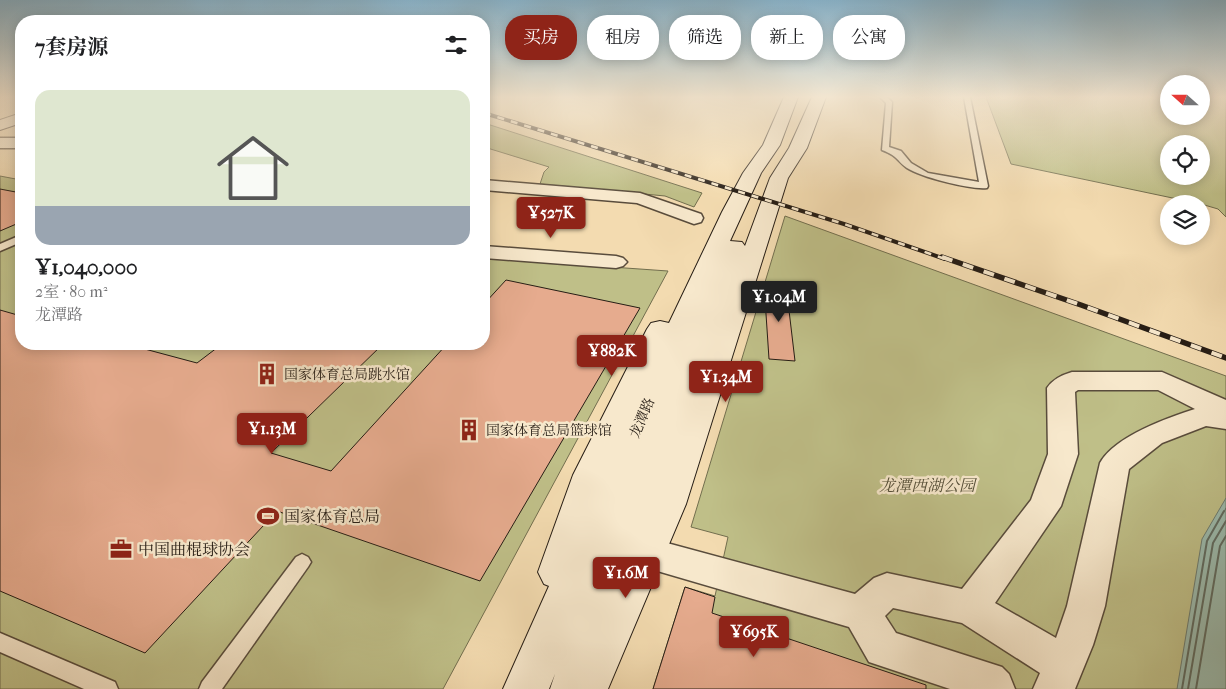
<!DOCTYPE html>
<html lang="zh">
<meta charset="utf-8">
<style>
body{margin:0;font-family:"IM FELL French Canon","Noto Serif SC",serif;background:#f6f6f6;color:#202124;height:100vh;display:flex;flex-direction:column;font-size:19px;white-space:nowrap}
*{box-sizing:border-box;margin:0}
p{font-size:16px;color:#757577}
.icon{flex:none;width:28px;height:28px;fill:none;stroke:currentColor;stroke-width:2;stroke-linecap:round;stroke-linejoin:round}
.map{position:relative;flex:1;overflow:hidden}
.side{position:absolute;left:15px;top:15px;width:475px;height:335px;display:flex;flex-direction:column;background:#fff;border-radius:20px;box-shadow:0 2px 12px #0003}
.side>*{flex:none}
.hud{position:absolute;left:505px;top:15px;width:475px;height:45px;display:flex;gap:10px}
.needle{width:32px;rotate:291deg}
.buttons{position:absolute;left:1160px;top:75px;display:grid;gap:10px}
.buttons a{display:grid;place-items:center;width:50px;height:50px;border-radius:50%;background:#fff;box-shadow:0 2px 12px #0003;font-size:25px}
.price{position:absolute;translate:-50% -42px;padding:0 11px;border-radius:5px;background:#8f2418;color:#fff;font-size:16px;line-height:32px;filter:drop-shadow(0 1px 2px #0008)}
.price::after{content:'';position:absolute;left:50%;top:30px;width:15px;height:11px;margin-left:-8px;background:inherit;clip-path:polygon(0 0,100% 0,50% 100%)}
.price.selected{background:#222;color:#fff}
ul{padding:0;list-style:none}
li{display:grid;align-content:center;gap:10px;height:265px;padding:0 20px}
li+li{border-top:1px solid #e0e0e0}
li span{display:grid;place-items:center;height:155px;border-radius:15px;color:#555}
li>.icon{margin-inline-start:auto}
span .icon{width:90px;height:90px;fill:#fffc;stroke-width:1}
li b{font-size:21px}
h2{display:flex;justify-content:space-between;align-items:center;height:60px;padding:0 20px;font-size:21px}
.tag{padding:0 18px;border-radius:20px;background:#fff;box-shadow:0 2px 12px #0003;font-size:18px;line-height:45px}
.tag.selected{background:#8f2418;color:#fff}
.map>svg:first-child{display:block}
</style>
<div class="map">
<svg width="1226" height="689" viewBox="0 0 1226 689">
<rect width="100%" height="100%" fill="#f3dbb0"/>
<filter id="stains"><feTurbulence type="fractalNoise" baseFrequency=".004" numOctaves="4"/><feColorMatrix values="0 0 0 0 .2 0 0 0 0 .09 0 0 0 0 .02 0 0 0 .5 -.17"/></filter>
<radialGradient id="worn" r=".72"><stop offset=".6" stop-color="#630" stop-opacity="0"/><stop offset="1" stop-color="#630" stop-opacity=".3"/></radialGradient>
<g fill="#bfbf88" stroke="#726e4e" fill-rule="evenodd">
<path d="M 986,97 L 1169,97 L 1169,116 L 1201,116 L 1201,97 L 1226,97 L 1226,217 L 1218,209 L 1201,204 L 1011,164 ZM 1169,144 L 1201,144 L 1201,176 L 1169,176 Z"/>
<path d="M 484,123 L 702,193 L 694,207 L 665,196 L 540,184 L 544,172 L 549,167 L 484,147 Z"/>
<path d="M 0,176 L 21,180 L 21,344 L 484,344 L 484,258 L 668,271 L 443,689 L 0,689 Z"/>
<path d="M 785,216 L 1226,376 L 1226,689 L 653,689 L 685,587 L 715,596 L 728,537 L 691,527 Z"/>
</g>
<path fill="#9bbbae" stroke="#6c7c71" d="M 1226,498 L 1226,689 L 1177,689 L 1202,539 Z"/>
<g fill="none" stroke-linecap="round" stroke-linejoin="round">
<path stroke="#606c62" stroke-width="1" d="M 1224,512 L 1226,508"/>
<g stroke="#606c62" stroke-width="2">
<path d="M 1182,689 L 1207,541 L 1224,511"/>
<path d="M 1188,689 L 1213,543 L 1226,521"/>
<path d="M 1196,689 L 1220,546 L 1226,536"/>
</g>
</g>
<g fill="#e6ab8e" stroke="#261d15">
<path d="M 0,189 L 21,193 L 21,222 L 0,231 Z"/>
<path d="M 506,280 L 640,308 L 480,581 L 277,511 L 145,653 L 0,591 L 0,310 L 21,316 L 21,344 L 126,344 L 197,363 L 222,344 L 383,344 L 271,453 L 331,471 L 447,344 L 484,344 L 484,304 Z"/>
<path d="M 764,284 L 786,285 L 795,361 L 769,359 Z"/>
<path d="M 685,587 L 715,597 L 712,613 L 926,685 L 926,689 L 653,689 Z"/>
</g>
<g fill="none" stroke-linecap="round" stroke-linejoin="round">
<g stroke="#594c3c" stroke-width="3">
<g id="lane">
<path d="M 880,97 L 887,97 L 892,102 L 889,147 L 901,151 L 911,163 L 928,173 L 979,182 L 964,97 L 970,97 L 988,186 L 987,188 C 971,190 921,177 907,168 C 896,160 898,156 882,150 L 886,103 Z"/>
<path d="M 21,235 L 21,242 L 0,251 L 0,244 Z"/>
<path d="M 302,554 L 308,557 L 311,562 L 308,567 L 222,689 L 199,689 L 202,682 L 296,557 Z"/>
<path d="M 0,633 L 115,682 L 118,689 L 84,689 L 0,652 Z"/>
</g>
</g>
<g stroke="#594c3c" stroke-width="3">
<g id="street">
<rect x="0" y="138" width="21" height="10"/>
<path d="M 484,180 L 640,193 L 701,214 L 703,218 L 701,222 L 694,224 L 637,203 L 484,190 Z"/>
<path d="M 484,246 L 616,256 L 623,258 L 627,262 L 623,266 L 616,268 L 484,258 Z"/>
<path d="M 1072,372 L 1162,372 L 1226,400 L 1226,429 L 1206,426 L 1162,443 L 1129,469 L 1105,606 L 1093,645 L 1075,689 L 1033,689 L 1040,673 L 962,623 L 893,608 L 885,616 L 896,633 L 1002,667 L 1009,674 L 1015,689 L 950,689 L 869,662 L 849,627 L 630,563 L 618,558 L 613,548 L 618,538 L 630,533 L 855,594 L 874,578 L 887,573 L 962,589 L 1031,500 L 1048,454 L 1047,388 C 1053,379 1062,375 1072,372 ZM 1078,390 L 1158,390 L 1195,409 C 1167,418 1115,436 1100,463 L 1067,606 L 1056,638 L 995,603 L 1061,506 L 1078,454 L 1075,392 Z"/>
</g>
</g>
<g stroke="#261d15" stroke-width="2">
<g id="secondary">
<path d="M 784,97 L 798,97 L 780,145 L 761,173 L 730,241 L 742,242 L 745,246 L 770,178 L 789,148 L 812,97 L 826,97 L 807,148 L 788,178 L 686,504 L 608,689 L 550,689 L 555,674 L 549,689 L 503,689 L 549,586 L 544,584 L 538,572 L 573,475 L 647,329 L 651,323 L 660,321 L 669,323 L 722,212 L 743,173 L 763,145 Z"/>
<path d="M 21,113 L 21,123 L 0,130 L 0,120 Z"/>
</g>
</g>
<use href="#lane" fill="#f7e8cc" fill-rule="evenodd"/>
<use href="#street" fill="#f7e8cc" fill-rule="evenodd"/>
<use href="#secondary" fill="#f7e8cc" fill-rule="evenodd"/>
<g stroke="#261d15" stroke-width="4">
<path id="rail-far1" d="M 484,113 L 844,224 L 945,259"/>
</g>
<g stroke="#261d15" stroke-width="5.5">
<path id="rail" d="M 942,257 L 1081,305 L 1226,358"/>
</g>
<use href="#rail-far1" stroke="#f7e8cc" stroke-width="2.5" stroke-dasharray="7" stroke-linecap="butt"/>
<use href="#rail" stroke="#f7e8cc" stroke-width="4" stroke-dasharray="11" stroke-linecap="butt"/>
</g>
<linearGradient id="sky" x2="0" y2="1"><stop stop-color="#89b7d1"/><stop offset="0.5" stop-color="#faefdb"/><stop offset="1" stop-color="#faefdb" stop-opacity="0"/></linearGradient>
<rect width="1226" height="194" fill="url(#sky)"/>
<defs>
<g id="building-bare" transform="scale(1.725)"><path d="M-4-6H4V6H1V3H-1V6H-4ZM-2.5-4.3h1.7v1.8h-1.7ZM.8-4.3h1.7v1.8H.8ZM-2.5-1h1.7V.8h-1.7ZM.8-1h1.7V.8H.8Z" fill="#8f2418" stroke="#f7e8cc" stroke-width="2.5" paint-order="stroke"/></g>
<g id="stadium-bare" transform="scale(1.725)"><path d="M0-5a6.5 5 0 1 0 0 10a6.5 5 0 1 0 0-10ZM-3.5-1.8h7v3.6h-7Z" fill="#8f2418" stroke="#f7e8cc" stroke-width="2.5" paint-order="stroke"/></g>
<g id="office-bare" transform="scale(1.725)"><path d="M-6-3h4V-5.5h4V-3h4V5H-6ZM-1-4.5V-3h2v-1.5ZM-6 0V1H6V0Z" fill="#8f2418" stroke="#f7e8cc" stroke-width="2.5" paint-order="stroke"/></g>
</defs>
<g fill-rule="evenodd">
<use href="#building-bare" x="267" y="374"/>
<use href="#building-bare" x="469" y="430"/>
<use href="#stadium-bare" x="268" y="516"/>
<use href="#office-bare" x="121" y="549"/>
</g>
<g text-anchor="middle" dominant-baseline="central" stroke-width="5" stroke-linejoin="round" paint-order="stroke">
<g font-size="14" fill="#261d15" stroke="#f7e8cc" text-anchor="start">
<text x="284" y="374">国家体育总局跳水馆</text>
<text x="486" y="430">国家体育总局篮球馆</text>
</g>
<g font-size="14" fill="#261d15" stroke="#f7e8cc">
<text transform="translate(642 418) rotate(-67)">龙潭路</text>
</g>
<g font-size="16" font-style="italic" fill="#544e38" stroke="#f7e8cc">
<text x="927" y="485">龙潭西湖公园</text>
</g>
<g font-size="16" fill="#261d15" stroke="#f7e8cc" text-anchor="start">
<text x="284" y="516">国家体育总局</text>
<text x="138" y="549">中国曲棍球协会</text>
</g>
</g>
<rect width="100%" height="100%" filter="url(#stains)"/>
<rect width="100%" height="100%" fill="url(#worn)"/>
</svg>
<div class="buttons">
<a><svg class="needle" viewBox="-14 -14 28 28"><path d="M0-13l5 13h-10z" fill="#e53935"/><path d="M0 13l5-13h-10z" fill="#757577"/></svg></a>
<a><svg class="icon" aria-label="locate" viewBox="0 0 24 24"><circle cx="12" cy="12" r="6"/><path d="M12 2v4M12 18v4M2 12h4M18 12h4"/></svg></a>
<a><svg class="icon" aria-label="layers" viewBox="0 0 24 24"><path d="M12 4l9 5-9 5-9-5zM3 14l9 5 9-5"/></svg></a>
</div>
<b class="price" style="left:551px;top:239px">¥527K</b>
<b class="price selected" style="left:779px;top:323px">¥1.04M</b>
<b class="price" style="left:612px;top:377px">¥882K</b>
<b class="price" style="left:726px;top:403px">¥1.34M</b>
<b class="price" style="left:272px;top:455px">¥1.13M</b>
<b class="price" style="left:626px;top:599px">¥1.6M</b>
<b class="price" style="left:754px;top:658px">¥695K</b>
<div class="hud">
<a class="tag selected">买房</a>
<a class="tag">租房</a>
<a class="tag">筛选</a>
<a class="tag">新上</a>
<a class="tag">公寓</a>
</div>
<section class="side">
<h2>7套房源<svg class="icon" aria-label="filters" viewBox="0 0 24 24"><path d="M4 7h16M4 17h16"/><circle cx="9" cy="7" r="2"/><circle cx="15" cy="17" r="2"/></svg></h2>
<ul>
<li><span style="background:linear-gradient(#dfe7d0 75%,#9aa5b1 0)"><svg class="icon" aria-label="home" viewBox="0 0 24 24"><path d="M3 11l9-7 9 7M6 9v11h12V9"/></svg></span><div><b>¥1,040,000</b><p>2室 · 80 m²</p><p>龙潭路</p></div></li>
</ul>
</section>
</div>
